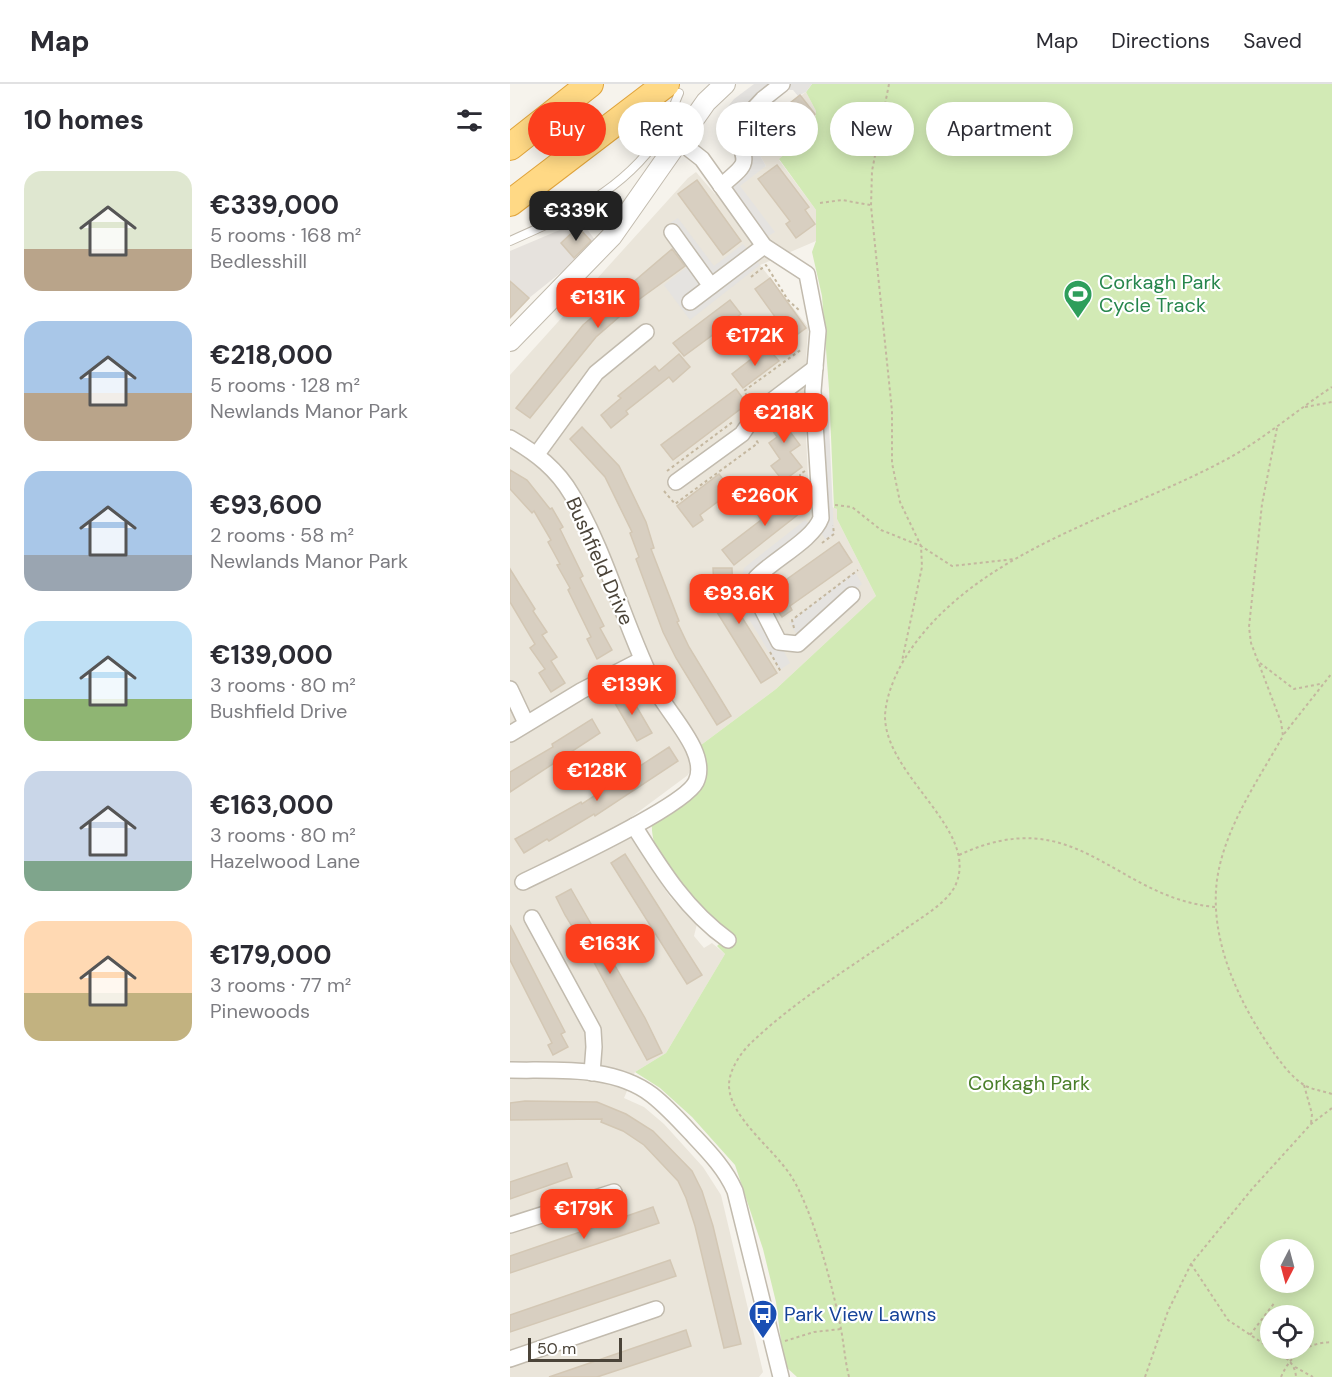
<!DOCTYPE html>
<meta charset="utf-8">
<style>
body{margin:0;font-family:"DM Sans",sans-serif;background:#f7f7f7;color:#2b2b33;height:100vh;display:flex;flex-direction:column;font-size:22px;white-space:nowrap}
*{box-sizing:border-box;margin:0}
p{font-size:20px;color:#7c7c81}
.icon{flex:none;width:33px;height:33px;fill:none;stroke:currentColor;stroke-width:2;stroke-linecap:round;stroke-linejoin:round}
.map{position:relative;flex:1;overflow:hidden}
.details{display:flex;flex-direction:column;background:#fff;width:510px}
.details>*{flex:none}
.banner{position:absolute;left:18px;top:18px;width:570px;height:54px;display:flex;gap:12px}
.needle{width:39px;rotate:186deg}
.buttons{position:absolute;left:750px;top:1155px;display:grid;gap:12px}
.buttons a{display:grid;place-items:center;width:54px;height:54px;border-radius:50%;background:#fff;box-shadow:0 3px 15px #0003;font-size:30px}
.scale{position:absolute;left:18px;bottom:15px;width:94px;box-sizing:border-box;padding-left:6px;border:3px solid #4b4439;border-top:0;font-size:16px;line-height:21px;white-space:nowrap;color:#4b4439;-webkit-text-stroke:4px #fff;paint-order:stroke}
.price{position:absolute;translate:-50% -51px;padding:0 14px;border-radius:12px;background:#fc3f1d;color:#fff;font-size:20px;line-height:39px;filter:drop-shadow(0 2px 3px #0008)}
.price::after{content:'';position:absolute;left:50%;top:36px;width:18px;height:14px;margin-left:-9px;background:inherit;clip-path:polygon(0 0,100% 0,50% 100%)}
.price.on{background:#222;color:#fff}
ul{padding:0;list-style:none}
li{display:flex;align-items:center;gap:18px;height:150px;padding:0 24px}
li span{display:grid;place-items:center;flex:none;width:168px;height:120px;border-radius:18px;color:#555}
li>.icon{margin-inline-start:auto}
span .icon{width:72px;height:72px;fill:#fffc;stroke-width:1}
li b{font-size:26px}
h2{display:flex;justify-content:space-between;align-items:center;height:72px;padding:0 24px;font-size:26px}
.tag{padding:0 21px;border-radius:27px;background:#fff;box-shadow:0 3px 15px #0003;font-size:21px;line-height:54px}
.tag.on{background:#fc3f1d;color:#fff}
header{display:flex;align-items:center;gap:36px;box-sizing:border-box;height:84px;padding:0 30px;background:#fff;border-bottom:2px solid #e1e1e2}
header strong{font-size:28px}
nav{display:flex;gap:33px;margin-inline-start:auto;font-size:21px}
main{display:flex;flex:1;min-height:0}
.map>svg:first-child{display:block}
</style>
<header>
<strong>Map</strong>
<nav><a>Map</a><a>Directions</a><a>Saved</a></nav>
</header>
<main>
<section class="details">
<h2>10 homes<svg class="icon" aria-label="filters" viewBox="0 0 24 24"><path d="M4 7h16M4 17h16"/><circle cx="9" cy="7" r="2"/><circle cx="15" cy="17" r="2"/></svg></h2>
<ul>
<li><span style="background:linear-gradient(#dfe7d0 65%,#b9a48a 0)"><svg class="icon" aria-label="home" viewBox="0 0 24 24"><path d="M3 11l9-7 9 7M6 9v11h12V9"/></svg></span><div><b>€339,000</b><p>5 rooms · 168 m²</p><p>Bedlesshill</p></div></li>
<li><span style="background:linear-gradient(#a9c7e8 60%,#b9a48a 0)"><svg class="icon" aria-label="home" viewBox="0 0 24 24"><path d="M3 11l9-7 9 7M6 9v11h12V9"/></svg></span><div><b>€218,000</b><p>5 rooms · 128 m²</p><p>Newlands Manor Park</p></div></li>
<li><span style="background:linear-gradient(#a9c7e8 70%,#9aa5b1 0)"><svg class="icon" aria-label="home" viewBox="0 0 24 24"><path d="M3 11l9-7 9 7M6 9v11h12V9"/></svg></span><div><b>€93,600</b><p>2 rooms · 58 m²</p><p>Newlands Manor Park</p></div></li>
<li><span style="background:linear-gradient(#bfe0f5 65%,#8fb573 0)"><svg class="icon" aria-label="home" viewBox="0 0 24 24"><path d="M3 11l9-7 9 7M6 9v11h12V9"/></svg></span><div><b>€139,000</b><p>3 rooms · 80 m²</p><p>Bushfield Drive</p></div></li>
<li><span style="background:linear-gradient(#c9d6e8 75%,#7fa58c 0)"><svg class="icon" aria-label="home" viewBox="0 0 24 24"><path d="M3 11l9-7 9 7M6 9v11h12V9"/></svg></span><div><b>€163,000</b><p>3 rooms · 80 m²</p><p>Hazelwood Lane</p></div></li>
<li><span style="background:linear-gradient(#ffd9b3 60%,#c2b280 0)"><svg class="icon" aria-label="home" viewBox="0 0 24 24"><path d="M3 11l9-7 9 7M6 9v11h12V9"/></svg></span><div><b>€179,000</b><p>3 rooms · 77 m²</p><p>Pinewoods</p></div></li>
</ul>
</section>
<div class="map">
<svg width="822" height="1293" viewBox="0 0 822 1293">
<rect width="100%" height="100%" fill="#f6f3ec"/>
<path fill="#eae5da" d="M 296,8 L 306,27 L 304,46 L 269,76 L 306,126 L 306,157 L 250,181 L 298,243 L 294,311 L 299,414 L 327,425 L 327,435 L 366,512 L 266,605 L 191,661 L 178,691 L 112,740 L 160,813 L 187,840 L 184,852 L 194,864 L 202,859 L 215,870 L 156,969 L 125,988 L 114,1014 L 134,1023 L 154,1040 L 193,1083 L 211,1111 L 253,1288 L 249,1293 L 0,1293 L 0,291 L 178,94 L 186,88 L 205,110 L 256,82 L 238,50 Z"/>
<path fill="#e6e2dd" d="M 71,137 L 85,156 L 64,178 L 19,214 L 0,196 L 0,167 Z"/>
<path fill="#d2eab5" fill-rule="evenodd" d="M 302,0 L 822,0 L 822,1293 L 287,1293 L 274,1281 L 266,1218 L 253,1165 L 225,1081 L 182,1033 L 150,1004 L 125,988 L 156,969 L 215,870 L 207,862 L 219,851 C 191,824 139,782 142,739 L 194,695 L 197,681 L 191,661 L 266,605 L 366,512 L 327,435 L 327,425 L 324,424 L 319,305 L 312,212 L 302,168 L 306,157 L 306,126 L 269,75 L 304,46 L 306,27 L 296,8 ZM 760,1166 L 794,1166 L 794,1198 L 760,1198 ZM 760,1232 L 794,1232 L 794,1264 L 760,1264 Z"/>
<g fill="#e5e3e0">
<path d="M 244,0 L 302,0 L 296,8 L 288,12 L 283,6 L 274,6 L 262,22 L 238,43 L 238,50 L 256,82 L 230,102 L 265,148 L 255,154 L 214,99 L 233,84 L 225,45 L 209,33 L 224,15 Z"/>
<path d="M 168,134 L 204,182 L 233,160 L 250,181 L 180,236 L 154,201 L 183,178 L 160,139 Z"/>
<path d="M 318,319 L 324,450 L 316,456 L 308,444 L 259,481 L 246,513 L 280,579 L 270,586 L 229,519 L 230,503 L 234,484 L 295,436 L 307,444 L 303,320 Z"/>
<path d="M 345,488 L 352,500 L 292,557 L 279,539 Z"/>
</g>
<g fill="#d8cfc1" stroke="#d3c7b4" stroke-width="1.5">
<path d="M 290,11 L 305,30 L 290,41 L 293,46 L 264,68 L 249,50 L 278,27 L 275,23 Z"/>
<path d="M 267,81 L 299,123 L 295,126 L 305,140 L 286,154 L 276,140 L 280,137 L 248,95 Z"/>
<path d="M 187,96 L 231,157 L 213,171 L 168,110 Z"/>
<path d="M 68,143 L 81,157 L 64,174 L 51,159 Z"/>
<path d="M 162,165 L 175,182 L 131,214 L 86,253 L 20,334 L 6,324 L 73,241 Z"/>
<path d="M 260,194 L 296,244 L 281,255 L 245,205 Z"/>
<path d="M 0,197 L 19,214 L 0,234 Z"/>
<path d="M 220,216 L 231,230 L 174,272 L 163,259 Z"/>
<path d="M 257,263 L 269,277 L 233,304 L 222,290 Z"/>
<path d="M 169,270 L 180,283 L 163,298 L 159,293 L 116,327 L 118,330 L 101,344 L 91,331 L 111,314 L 108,312 L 145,282 L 149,287 Z"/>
<path d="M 226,305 L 237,320 L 163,376 L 151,361 Z"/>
<path d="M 275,323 L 286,339 L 278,345 L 290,361 L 280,368 L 292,383 L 273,397 L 261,382 L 270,375 L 259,359 L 267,353 L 256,337 Z"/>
<path d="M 72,343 L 109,382 L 136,438 L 144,464 L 141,465 L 169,537 L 167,538 L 179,563 L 221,632 L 207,641 L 166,574 L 153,548 L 126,475 L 129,473 L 120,449 L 122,448 L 95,393 L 60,355 Z"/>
<path d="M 0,386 L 17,396 L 40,425 L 42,424 L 53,443 L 50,445 L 73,492 L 70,494 L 94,542 L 90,544 L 102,566 L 87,575 L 77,555 L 81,553 L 58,506 L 60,504 L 47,481 L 50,480 L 38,458 L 41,456 L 24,427 L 22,429 L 0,405 Z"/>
<path d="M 209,390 L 222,407 L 190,431 L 193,436 L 183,443 L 167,422 Z"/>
<path d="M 281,406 L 295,425 L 224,481 L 212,466 L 251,436 L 248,431 Z"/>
<path d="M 329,458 L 342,478 L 280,522 L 282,526 L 272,533 L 259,514 L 269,507 L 266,503 Z"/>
<path d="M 203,484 L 222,484 L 223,519 L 267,589 L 251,599 L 205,525 Z"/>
<path d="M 0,485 L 25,525 L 23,527 L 37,548 L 32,551 L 47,573 L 41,577 L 55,599 L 41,608 L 29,589 L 35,585 L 20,564 L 25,560 L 0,518 Z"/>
<path d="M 118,608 L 142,649 L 127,657 L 103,616 Z"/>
<path d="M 82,635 L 90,649 L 0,708 L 0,688 L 43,663 L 42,660 Z"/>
<path d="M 159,663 L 168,677 L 85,732 L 84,730 L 39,757 L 37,755 L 14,769 L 5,755 L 71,718 L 72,720 Z"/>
<path d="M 115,770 L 192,891 L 177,900 L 101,779 Z"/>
<path d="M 61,805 L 135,934 L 152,969 L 137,976 L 81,873 L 55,831 L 46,813 Z"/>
<path d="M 0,841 L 55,948 L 51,950 L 58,963 L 43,971 L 38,961 L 42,959 L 0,876 Z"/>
<path d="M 15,1017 L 87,1018 L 116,1030 L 143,1047 L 182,1087 L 192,1107 L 203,1142 L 231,1260 L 214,1264 L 185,1142 L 176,1114 L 168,1097 L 134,1061 L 113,1047 L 91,1038 L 92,1035 L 0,1036 L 0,1019 Z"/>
<path d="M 57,1079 L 62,1093 L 0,1115 L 0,1098 Z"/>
<path d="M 143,1123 L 149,1139 L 0,1189 L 0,1172 Z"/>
<path d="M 160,1176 L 166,1192 L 0,1248 L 0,1231 Z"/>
<path d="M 176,1246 L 181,1262 L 87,1293 L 39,1293 Z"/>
</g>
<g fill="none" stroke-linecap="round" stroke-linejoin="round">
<g stroke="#c2bbae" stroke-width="10">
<path id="service" d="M 0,157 C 59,131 113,107 150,52 C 158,39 163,23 169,9"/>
</g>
<g stroke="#c2bbae" stroke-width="18">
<g id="minor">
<path d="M 169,57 L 192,75 L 254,162 L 297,190 L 308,247 L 303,307 L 311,434 C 303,456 264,475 246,494 L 246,513 L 269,558 L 288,560 L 342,511"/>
<path d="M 211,102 C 242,76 236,81 225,45 L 253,15 L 272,0"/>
<path d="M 162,148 L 201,202"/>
<path d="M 180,218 L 254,162"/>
<path d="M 0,354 C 26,369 47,385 62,411 C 99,474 115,546 149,611 C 163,635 199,671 186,698 C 174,723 43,783 13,798"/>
<path d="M 27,370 L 86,289 L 136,248"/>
<path d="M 166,398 L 232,350 L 247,328 L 305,284"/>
<path d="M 0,605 L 16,639"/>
<path d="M 0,650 L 71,607 L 131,576"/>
<path d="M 124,742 C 151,785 176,826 218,856"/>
<path d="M 22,834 L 83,946 L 84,963 L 82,989"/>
<path d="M 0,986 C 46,987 103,981 142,1011 C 156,1022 169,1036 181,1049 C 198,1067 215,1084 225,1107 L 271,1293"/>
<path d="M 0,1141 L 104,1108"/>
<path d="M 0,1275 L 146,1225"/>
</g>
</g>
<g stroke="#c2bbae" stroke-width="22">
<path id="tertiary" d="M 0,257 L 102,152 L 196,18 L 215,0"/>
</g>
<g stroke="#e0a43c" stroke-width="28">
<g id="trunk">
<path d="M 0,63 L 80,0"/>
<path d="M 0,119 L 156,0"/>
</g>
</g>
<g stroke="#c4b79f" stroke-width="2" stroke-dasharray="3 3" stroke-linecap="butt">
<path d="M 379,0 L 362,87 L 361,122 L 382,327 L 382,379 L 390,418 L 411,462 L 412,483 L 392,577"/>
<path d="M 310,119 L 332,116 L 360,121"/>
<path d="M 241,193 L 256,181 L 278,216 L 290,227"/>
<path d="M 285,316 L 286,327 L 291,332"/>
<path d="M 240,317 L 234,307 L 292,265"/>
<path d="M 795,323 L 822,318"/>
<path d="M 767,344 L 752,420 L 739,543 L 741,559 L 771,638 L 773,652 C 748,696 714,745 707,796 C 699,857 730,921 764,969 C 772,980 784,996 796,1002 C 804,1006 813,1007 822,1010"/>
<path d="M 157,387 L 224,337"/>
<path d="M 295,387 L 290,390 L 291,413 L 297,415"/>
<path d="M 154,407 L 165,420 L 248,359 L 245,354"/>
<path d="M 325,421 L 342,423 L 371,446 L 411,462 L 442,482 L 505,475"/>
<path d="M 312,459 L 324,450 L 323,441"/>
<path d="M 231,496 L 228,512 L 234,522"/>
<path d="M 284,544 L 282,536 L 348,486"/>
<path d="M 260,568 L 271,588"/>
<path d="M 750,579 L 784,605 L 810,600"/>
<path d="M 774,650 L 822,589"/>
<path d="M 449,771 C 567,716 603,813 705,823"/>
<path d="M 794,1001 L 802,1030 L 801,1039"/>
<path d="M 681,1180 L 718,1236 L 760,1264"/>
<path d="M 740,1251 L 765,1218"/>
<path d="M 275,1257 L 304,1248 L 331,1245"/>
<path d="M 761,1264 C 773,1272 785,1277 786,1293"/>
<path d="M 785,1283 L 803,1293"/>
<path d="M 339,1293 C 335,1277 334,1261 331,1245 C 323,1204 303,1126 281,1092 C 264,1065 219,1033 219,1001 C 219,986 231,968 242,958 C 287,915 343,882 394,846 C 410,834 438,819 446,800 C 469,745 375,692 375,632 C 376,610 387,586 399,568 C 469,464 615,431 719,374 C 755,354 787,326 822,303"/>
<path d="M 635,1293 L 658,1227 L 681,1180 L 742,1105 L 801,1040 L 822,1024"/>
<path d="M 771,1293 C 781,1270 797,1259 822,1258"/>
</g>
<use href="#service" stroke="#fff" stroke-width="8"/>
<use href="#minor" stroke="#fff" stroke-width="15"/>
<use href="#tertiary" stroke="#fff" stroke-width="20"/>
<use href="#trunk" stroke="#ffd985" stroke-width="26"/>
</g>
<defs>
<g id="stadium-pin" transform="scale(1.5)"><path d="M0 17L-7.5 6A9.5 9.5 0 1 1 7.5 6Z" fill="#2e9e5b" stroke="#fff"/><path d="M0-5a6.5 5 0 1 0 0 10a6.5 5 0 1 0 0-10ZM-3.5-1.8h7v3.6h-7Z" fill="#fff"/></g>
<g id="bus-pin" transform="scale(1.5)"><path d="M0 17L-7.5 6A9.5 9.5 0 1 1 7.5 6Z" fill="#1a4fb4" stroke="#fff"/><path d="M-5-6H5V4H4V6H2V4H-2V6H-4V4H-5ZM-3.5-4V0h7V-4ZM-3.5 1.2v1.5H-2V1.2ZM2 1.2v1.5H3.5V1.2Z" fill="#fff"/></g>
</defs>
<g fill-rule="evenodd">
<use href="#stadium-pin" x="568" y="210"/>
<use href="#bus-pin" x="253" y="1230"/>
</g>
<g text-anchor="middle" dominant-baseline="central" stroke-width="4.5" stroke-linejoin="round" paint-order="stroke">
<g font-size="20" fill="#27864d" stroke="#fff" text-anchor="start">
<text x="589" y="198">Corkagh Park<tspan x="589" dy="23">Cycle Track</tspan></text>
</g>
<g font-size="20" fill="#4b4439" stroke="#fff">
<text transform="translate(90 477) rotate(66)">Bushfield Drive</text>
</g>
<g font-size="20" fill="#4a7f2a" stroke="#fff">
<text x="519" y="999">Corkagh Park</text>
</g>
<g font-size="20" fill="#164399" stroke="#fff" text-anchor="start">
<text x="274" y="1230">Park View Lawns</text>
</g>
</g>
</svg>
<div class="buttons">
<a><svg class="needle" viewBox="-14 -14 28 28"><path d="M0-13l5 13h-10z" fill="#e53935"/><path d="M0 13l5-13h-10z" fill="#7c7c81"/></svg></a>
<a><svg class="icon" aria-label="locate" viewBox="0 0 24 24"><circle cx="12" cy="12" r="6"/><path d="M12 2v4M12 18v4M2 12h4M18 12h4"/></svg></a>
</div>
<div class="scale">50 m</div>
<b class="price on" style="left:66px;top:158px">€339K</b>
<b class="price" style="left:88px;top:245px">€131K</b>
<b class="price" style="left:245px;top:283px">€172K</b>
<b class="price" style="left:274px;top:360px">€218K</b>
<b class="price" style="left:255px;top:443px">€260K</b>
<b class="price" style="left:229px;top:541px">€93.6K</b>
<b class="price" style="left:122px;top:632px">€139K</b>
<b class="price" style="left:87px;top:718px">€128K</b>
<b class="price" style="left:100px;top:891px">€163K</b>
<b class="price" style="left:74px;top:1156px">€179K</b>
<div class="banner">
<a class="tag on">Buy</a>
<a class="tag">Rent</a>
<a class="tag">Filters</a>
<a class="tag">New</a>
<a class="tag">Apartment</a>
</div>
</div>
</main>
